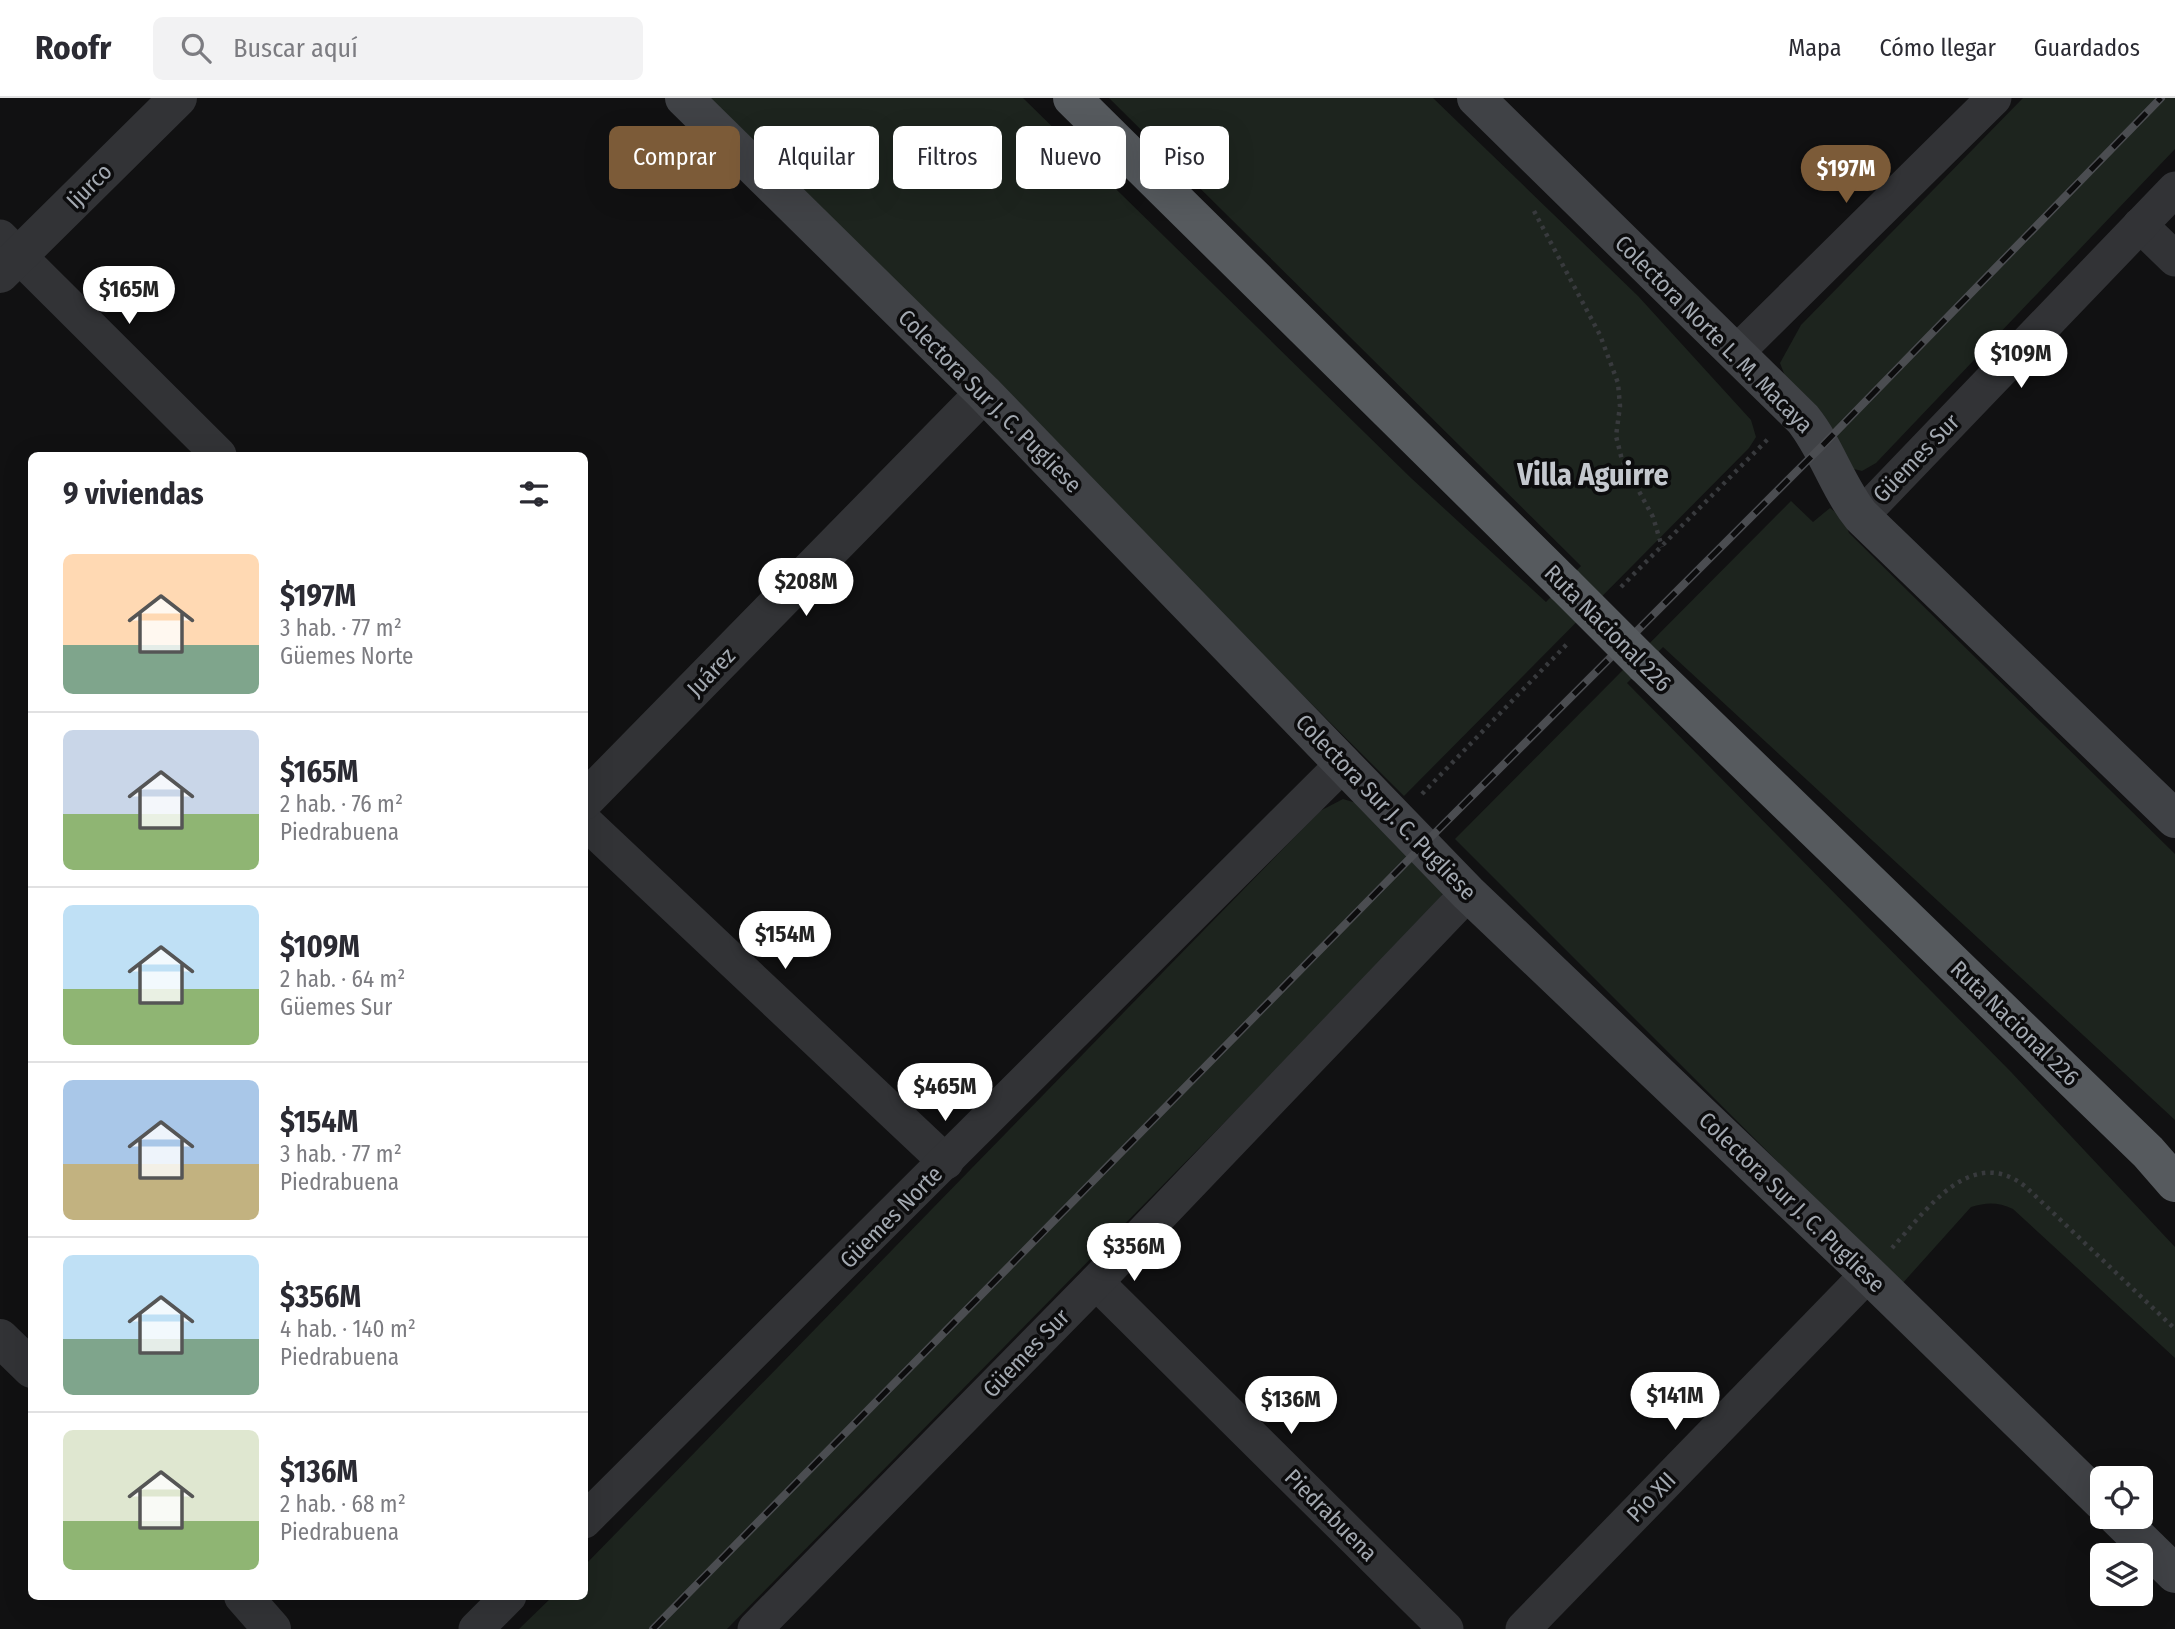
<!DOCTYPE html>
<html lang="es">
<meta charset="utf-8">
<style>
body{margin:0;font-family:"Fira Sans Condensed",sans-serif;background:#f2f2f3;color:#2b2b33;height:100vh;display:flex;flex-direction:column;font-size:26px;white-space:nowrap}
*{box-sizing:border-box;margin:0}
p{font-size:23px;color:#7c7c81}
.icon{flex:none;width:38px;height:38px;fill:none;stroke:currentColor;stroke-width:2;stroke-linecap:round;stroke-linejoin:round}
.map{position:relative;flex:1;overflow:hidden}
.drawer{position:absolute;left:28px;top:354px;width:560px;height:1148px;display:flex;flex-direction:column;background:#fff;border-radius:10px;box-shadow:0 7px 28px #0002}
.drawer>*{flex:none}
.top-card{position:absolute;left:609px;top:28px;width:665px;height:63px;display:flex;gap:14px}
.fabs{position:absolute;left:2090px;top:1368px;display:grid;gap:14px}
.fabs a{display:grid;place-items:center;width:63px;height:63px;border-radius:10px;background:#fff;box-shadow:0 7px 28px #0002;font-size:35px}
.price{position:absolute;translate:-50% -60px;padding:0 16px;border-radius:24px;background:#fff;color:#222;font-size:23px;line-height:46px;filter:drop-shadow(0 2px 4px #0008)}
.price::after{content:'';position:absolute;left:50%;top:42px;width:21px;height:16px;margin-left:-10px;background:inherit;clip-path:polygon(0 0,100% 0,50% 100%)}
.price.on{background:#7c5b38;color:#fff}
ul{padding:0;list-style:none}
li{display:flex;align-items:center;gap:21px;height:175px;padding:0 35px}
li+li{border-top:2px solid #e1e1e2}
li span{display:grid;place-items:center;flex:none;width:196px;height:140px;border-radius:10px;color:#555}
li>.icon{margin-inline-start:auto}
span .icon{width:84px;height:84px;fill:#fffc;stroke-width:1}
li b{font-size:30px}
h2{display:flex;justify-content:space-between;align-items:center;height:84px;padding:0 35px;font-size:30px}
.chip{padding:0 24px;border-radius:10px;background:#fff;box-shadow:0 7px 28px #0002;font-size:24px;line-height:63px}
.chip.on{background:#7c5b38;color:#fff}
header{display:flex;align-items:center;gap:42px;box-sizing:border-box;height:98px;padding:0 35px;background:#fff;border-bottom:2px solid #e1e1e2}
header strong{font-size:33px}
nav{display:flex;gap:38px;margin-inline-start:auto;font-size:24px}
.search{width:490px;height:63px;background:#f2f2f3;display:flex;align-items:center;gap:18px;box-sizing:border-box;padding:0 24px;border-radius:10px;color:#7c7c81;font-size:26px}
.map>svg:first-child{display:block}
</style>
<header>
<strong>Roofr</strong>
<div class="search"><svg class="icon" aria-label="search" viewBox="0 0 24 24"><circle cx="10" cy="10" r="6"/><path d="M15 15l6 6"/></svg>Buscar aquí</div>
<nav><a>Mapa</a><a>Cómo llegar</a><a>Guardados</a></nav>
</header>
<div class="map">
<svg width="2175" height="1531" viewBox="0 0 2175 1531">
<rect width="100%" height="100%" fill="#111112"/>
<g fill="#1d241e">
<path d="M 704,0 L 1023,0 L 1411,380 L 1546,504 L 1581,468 L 1109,0 L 1433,0 L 1638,198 L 1751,322 L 1756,339 L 1749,350 L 1404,698 Z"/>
<path d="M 2023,0 L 2175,0 L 2175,51 L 1876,365 L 1862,373 L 1850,370 L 1788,286 L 1780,265 L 1801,227 Z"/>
<path d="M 1791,403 L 1813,424 L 1830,410 L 1843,420 L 1849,435 L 2175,756 L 2175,1022 L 1663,549 L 1627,585 L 2011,974 L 2175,1149 L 2175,1260 L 2013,1111 C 1998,1104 1987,1104 1971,1109 L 1901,1187 L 1455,741 Z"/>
<path d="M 1343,701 L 1373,710 L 1443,795 L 1432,813 L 727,1531 L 519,1531 L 553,1498 L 584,1498 L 585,1467 L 1320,713 Z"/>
</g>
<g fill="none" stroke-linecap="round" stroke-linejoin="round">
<g stroke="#383a3d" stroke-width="4.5" stroke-dasharray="3.5 5" stroke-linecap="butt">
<path d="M 1534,113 L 1600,237 L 1618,285 L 1620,308 L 1616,338 L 1622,362 L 1653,419 L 1662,449"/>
<path d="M 1621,489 L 1770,339"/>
<path d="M 1422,696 L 1569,544"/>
<path d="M 1892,1150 C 1926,1113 1971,1045 2026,1089 L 2175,1231"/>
</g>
<g stroke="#323336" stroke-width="35">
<path d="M 2140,127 L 2175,161"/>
<path d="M 0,139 L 219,357"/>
<path d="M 1737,254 L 1994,0"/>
<path d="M 1861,418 L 2175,91"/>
<path d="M 584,723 L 946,1064"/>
<path d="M 1096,1184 L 1446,1531"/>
<path d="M 584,1423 L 1344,665"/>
<path d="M 476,1531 L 509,1498"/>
<path d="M 755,1531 L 1096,1184 L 1468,795"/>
<path d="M 1523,1531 L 1868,1176"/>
</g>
<g stroke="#323336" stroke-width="38">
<path d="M 0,176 L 178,0"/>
<path d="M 584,703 L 984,295"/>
<path d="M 0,1240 L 32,1271"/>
<path d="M 243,1498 L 272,1531"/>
</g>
<g stroke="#404246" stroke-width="38">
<path d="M 684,0 L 984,295 L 1468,795 L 1868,1176 L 2102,1404"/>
<path d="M 1476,0 L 1803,321 C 1827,351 1837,388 1861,418 L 2175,721"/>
<path d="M 2117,1419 L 2175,1476"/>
</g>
<g stroke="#565a5e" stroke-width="38">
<path d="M 1072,0 L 1565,487"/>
<path d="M 1645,567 L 2148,1054 L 2175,1085"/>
</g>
<g stroke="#4b4d51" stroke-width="8">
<path id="rail" d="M 653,1531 L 1422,748 L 1822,348 L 2161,0"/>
</g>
<use href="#rail" stroke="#0c0c0d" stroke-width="5" stroke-dasharray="16" stroke-linecap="butt"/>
<path stroke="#565a5e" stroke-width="38" d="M 1565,487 L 1645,567"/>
</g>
<g text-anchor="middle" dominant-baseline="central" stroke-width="7" stroke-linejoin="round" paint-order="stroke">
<g font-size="23" fill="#a3a9b1" stroke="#0c0c0d">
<text transform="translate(89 88) rotate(-45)">Ijurco</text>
<text transform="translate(1714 236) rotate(45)">Colectora Norte L. M. Macaya</text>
<text transform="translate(990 303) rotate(45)">Colectora Sur J. C. Pugliese</text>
<text transform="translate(1916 360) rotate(-46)">Güemes Sur</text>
<text transform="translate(1608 530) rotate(45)">Ruta Nacional 226</text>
<text transform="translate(711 574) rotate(-46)">Juárez</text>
<text transform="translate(1386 709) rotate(46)">Colectora Sur J. C. Pugliese</text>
<text transform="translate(2015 925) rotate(44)">Ruta Nacional 226</text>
<text transform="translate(1792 1104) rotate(44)">Colectora Sur J. C. Pugliese</text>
<text transform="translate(891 1119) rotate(-45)">Güemes Norte</text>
<text transform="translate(1026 1255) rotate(-46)">Güemes Sur</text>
<text transform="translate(1651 1399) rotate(-46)">Pío XII</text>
<text transform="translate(1331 1417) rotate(45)">Piedrabuena</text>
</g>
<g font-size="30" font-weight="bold" fill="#c4c8ce" stroke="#0c0c0d">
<text x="1593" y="377">Villa Aguirre</text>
</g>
</g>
</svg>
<div class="fabs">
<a><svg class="icon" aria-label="locate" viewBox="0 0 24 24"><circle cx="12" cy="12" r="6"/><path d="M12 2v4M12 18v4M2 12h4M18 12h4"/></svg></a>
<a><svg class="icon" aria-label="layers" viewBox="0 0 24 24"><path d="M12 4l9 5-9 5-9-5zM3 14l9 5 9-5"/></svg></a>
</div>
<b class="price on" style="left:1846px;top:107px">$197M</b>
<b class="price" style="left:129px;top:228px">$165M</b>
<b class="price" style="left:2021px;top:292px">$109M</b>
<b class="price" style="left:806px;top:520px">$208M</b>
<b class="price" style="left:785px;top:873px">$154M</b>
<b class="price" style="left:945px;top:1025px">$465M</b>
<b class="price" style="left:1134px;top:1185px">$356M</b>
<b class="price" style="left:1675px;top:1334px">$141M</b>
<b class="price" style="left:1291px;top:1338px">$136M</b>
<div class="top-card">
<a class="chip on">Comprar</a>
<a class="chip">Alquilar</a>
<a class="chip">Filtros</a>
<a class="chip">Nuevo</a>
<a class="chip">Piso</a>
</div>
<section class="drawer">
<h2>9 viviendas<svg class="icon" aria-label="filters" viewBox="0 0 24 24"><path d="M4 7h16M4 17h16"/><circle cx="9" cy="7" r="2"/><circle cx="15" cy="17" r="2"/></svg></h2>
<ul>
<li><span style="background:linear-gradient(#ffd9b3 65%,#7fa58c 0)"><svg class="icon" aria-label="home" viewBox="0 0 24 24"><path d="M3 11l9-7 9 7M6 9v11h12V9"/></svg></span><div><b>$197M</b><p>3 hab. · 77 m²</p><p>Güemes Norte</p></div></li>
<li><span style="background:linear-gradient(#c9d6e8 60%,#8fb573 0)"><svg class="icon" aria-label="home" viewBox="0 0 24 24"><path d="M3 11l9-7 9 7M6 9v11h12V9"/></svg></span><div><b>$165M</b><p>2 hab. · 76 m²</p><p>Piedrabuena</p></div></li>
<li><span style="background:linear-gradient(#bfe0f5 60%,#8fb573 0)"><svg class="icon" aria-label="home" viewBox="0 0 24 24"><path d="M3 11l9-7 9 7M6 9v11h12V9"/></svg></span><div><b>$109M</b><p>2 hab. · 64 m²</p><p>Güemes Sur</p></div></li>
<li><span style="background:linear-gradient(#a9c7e8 60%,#c2b280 0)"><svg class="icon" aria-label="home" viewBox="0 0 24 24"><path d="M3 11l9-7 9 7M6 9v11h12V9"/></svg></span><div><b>$154M</b><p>3 hab. · 77 m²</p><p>Piedrabuena</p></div></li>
<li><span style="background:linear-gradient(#bfe0f5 60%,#7fa58c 0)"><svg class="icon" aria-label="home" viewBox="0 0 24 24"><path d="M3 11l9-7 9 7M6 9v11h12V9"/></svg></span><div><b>$356M</b><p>4 hab. · 140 m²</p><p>Piedrabuena</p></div></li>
<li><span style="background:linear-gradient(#dfe7d0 65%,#8fb573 0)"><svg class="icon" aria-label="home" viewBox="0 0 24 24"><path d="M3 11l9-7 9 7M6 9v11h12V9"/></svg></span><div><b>$136M</b><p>2 hab. · 68 m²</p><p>Piedrabuena</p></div></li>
</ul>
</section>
</div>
